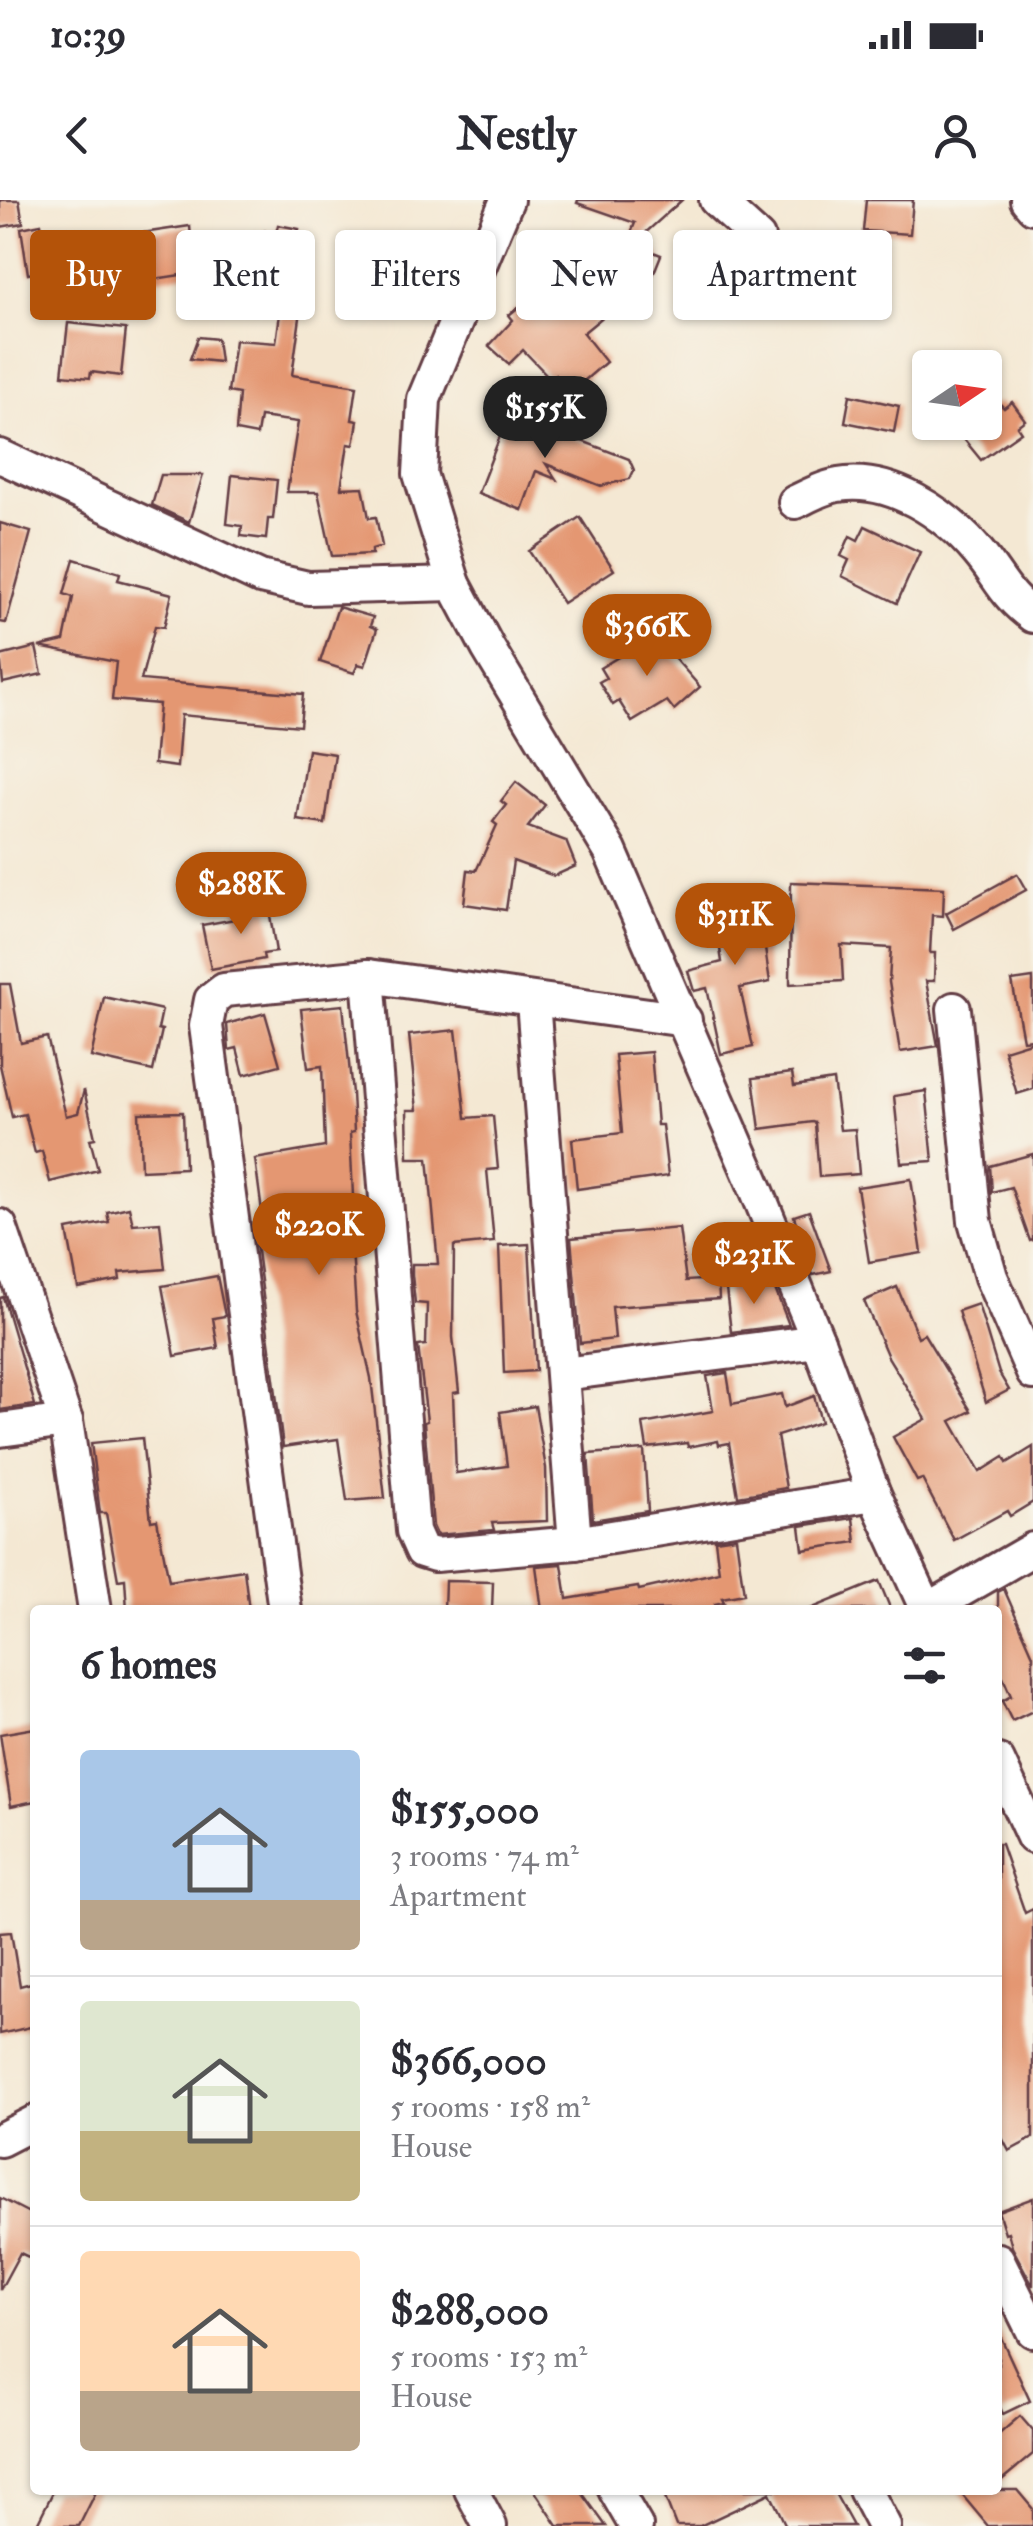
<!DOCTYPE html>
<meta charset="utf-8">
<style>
body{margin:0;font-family:"IM FELL Double Pica",serif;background:#f7f7f7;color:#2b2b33;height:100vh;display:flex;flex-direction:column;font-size:38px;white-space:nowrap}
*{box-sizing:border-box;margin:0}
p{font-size:32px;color:#7c7c81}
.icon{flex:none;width:55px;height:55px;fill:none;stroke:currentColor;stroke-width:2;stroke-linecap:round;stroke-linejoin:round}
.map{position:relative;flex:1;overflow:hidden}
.details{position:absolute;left:30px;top:1405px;width:972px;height:890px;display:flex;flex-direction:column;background:#fff;border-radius:10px;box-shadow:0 2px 8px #0004}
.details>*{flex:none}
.banner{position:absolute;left:30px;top:30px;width:975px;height:90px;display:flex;gap:20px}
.needle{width:65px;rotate:77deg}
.fabs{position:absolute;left:912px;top:150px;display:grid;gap:20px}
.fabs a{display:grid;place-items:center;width:90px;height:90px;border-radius:10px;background:#fff;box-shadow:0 2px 8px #0004;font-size:50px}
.price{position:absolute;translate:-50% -85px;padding:0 22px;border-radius:35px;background:#b45309;color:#fff;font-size:32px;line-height:65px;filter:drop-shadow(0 2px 5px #0008)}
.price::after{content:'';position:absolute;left:50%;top:60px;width:30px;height:22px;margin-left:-15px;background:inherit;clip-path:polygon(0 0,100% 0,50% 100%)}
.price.on{background:#222;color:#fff}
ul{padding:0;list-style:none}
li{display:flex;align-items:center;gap:30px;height:250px;padding:0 50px}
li+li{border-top:2px solid #e1e1e2}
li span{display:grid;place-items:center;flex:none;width:280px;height:200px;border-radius:10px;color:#555}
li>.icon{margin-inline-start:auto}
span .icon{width:120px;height:120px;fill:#fffc;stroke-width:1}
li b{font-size:42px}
h2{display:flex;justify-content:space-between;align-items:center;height:120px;padding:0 50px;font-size:42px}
.pill{padding:0 35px;border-radius:10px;background:#fff;box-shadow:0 2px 8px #0004;font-size:35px;line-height:90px}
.pill.on{background:#b45309;color:#fff}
.status{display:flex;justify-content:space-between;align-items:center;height:70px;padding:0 50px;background:#fff;direction:ltr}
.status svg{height:28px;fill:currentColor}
header{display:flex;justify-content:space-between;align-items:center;height:130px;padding:0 50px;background:#fff;font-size:45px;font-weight:800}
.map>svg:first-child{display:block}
</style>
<div class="status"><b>10:39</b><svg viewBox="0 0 49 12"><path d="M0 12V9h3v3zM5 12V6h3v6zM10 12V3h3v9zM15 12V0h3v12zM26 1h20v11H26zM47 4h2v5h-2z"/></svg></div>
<header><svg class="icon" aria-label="back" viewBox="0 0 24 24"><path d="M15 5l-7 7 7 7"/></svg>Nestly<svg class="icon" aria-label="person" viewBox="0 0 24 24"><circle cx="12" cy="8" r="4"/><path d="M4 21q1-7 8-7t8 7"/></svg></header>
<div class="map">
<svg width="1033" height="2326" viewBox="0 0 1033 2326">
<rect width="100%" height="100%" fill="#f7f3e8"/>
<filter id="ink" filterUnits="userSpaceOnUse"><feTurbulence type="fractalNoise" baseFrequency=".01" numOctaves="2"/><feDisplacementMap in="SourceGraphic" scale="20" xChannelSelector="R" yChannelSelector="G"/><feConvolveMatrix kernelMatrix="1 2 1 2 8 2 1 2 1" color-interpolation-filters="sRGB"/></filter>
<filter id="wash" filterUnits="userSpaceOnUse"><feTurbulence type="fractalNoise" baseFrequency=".0048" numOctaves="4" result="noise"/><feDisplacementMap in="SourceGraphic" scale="40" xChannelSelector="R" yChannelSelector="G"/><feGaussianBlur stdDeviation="2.25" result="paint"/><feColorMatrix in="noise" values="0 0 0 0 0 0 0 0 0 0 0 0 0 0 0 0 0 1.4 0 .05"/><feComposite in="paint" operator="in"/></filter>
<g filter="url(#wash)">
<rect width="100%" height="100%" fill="#f4e8d3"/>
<g id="blocks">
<g fill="#e49772">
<path d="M 0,0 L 19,0 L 23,23 L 0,27 Z"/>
<path d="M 578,0 L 682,0 L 633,44 L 661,55 L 637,115 L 622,101 L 583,133 L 606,162 L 570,193 L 555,175 L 551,179 L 523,150 L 509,164 L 489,146 L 513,120 L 509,115 L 544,86 L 553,97 L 574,79 L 600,110 L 635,23 L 577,3 Z"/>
<path d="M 866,0 L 913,0 L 910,34 L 863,31 Z"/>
<path d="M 41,24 L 43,35 L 108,34 L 109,38 L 190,26 L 191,38 L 202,36 L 207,71 L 128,83 L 127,74 L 52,76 L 52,70 L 28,74 L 21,28 Z"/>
<path d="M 278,25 L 299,29 L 297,38 L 310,41 L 298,96 L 303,96 L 292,175 L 357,186 L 352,220 L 358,221 L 354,245 L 348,244 L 341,288 L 363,287 L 369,318 L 376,317 L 382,346 L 372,349 L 372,354 L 332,356 L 318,292 L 287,292 L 298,222 L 260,217 L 257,235 L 236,231 L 239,194 L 228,192 L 235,140 L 276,143 L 281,106 L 250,101 L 265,31 L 276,33 Z"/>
<path d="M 68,123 L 126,129 L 121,176 L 91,172 L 90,178 L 62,175 Z"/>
<path d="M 198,137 L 217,139 L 220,162 L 190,159 Z"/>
<path d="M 850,195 L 899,206 L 894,232 L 845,222 Z"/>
<path d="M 1012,202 L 1025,220 L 1017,226 L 1021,232 L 981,260 L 950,222 L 985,222 L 985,209 L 999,203 L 1004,208 Z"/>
<path d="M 509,213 L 629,259 L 634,270 L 630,279 L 601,286 L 546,264 L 556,279 L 536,271 L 522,310 L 478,293 Z"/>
<path d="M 161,275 L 203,275 L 189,322 L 152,305 Z"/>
<path d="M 232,275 L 277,280 L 273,319 L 268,319 L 266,339 L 241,336 L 242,326 L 227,324 Z"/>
<path d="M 580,317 L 614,370 L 563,403 L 529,351 Z"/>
<path d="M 0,323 L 31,332 L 6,423 L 0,422 Z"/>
<path d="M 865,326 L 920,352 L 897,403 L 842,376 L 849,360 L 841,356 L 850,336 L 858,340 Z"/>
<path d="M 74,359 L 120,373 L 118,380 L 172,394 L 164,427 L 155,426 L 141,480 L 303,494 L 300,526 L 181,515 L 177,567 L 154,564 L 159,504 L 112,500 L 116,462 L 39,447 L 64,441 L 73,397 L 64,394 Z"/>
<path d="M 338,407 L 373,417 L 370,426 L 377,429 L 365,466 L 358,464 L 354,473 L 320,462 Z"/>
<path d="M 651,431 L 700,487 L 674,510 L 667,501 L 632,522 L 619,501 L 613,505 L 599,482 L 606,478 L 600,468 L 630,450 Z"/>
<path d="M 36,447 L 42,474 L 3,483 L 0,456 Z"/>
<path d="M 308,550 L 335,554 L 325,624 L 297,620 Z"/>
<path d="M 516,582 L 545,605 L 528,627 L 566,641 L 576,666 L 554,676 L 513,661 L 506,710 L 464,704 L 468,670 L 476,671 L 497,625 L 493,622 L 506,605 L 501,601 Z"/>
<path d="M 1017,674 L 1026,690 L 954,729 L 946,713 Z"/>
<path d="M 791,682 L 944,688 L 943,716 L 932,715 L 930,753 L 935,753 L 934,781 L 926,781 L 938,846 L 900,852 L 889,782 L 891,748 L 841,745 L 843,781 L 790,784 Z"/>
<path d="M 756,688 L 770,782 L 740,788 L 753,847 L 721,854 L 707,788 L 694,791 L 688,771 L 722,762 L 716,722 L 723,721 L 720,693 Z"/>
<path d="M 268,703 L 276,752 L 263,754 L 264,759 L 211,769 L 202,725 L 235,719 L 235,704 Z"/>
<path d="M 1033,778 L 1033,839 L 1023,840 L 1012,781 Z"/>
<path d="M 0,784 L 10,784 L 21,843 L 47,837 L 66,916 L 78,913 L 84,890 L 95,938 L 90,939 L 98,970 L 50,982 L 42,951 L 35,953 L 25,914 L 12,917 L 0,865 Z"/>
<path d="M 104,797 L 162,810 L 158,829 L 162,830 L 153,871 L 91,857 Z"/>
<path d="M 343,805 L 352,893 L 354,932 L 350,933 L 354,1017 L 350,1017 L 356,1111 L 371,1178 L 385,1298 L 347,1301 L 338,1239 L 283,1247 L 256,1043 L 266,1042 L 255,959 L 325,947 L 322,866 L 308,868 L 301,809 Z"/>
<path d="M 265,813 L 280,865 L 244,875 L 237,848 L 229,850 L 227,824 Z"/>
<path d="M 456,830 L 466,918 L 493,916 L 498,969 L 487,970 L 494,1042 L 454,1046 L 453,1137 L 459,1192 L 453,1193 L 456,1273 L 507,1266 L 500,1212 L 535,1206 L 546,1268 L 547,1321 L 492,1323 L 494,1330 L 437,1335 L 433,1326 L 424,1222 L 427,1221 L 418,1146 L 426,1145 L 427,1104 L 415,1103 L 412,1075 L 412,1064 L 438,1064 L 428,958 L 408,958 L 407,910 L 417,910 L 409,835 Z"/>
<path d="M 1033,841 L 1033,889 L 1017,894 L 1004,850 Z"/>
<path d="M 651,852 L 657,925 L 662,925 L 668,976 L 577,989 L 572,939 L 622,933 L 615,855 Z"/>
<path d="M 792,873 L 794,886 L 833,880 L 840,930 L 855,929 L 859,974 L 819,977 L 815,923 L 812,922 L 760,929 L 753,878 Z"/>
<path d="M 926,891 L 933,961 L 901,963 L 894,896 Z"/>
<path d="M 183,912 L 185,968 L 141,970 L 139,913 Z"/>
<path d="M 1033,954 L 1033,1040 L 1030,1041 L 1011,987 L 992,992 L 990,966 Z"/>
<path d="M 911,979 L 922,1053 L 869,1062 L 857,987 Z"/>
<path d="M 129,1007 L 133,1024 L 160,1022 L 165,1069 L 119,1073 L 120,1080 L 78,1088 L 67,1030 L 109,1022 L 107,1012 Z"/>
<path d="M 809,1011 L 831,1071 L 813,1075 L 809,1066 L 794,1016 Z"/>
<path d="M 679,1028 L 686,1081 L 718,1079 L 719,1099 L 612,1107 L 615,1139 L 580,1143 L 571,1038 Z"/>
<path d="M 529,1044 L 536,1171 L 504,1173 L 499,1046 Z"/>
<path d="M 217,1076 L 225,1116 L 213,1118 L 218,1148 L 175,1156 L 162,1086 Z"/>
<path d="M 744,1079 L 745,1088 L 773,1084 L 789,1125 L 731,1132 L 725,1081 Z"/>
<path d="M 897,1087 L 918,1137 L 924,1134 L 971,1211 L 951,1221 L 980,1272 L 1004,1257 L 1007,1263 L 1033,1247 L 1033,1302 L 1010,1316 L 1007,1311 L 954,1340 L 922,1279 L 917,1281 L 893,1237 L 926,1219 L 888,1157 L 864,1101 Z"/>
<path d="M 3,1097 L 35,1205 L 0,1210 L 0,1098 Z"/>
<path d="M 978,1104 L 999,1173 L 1009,1190 L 986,1202 L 958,1111 Z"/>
<path d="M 727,1173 L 732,1204 L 782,1194 L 785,1207 L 814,1196 L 821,1222 L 777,1236 L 786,1288 L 738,1296 L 729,1243 L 719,1245 L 718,1241 L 688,1247 L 687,1243 L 647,1248 L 643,1224 L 713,1211 L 707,1176 Z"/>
<path d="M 142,1238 L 151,1321 L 157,1320 L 169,1381 L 244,1370 L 249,1410 L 127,1410 L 125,1379 L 118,1380 L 106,1313 L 100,1313 L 91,1243 Z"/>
<path d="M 644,1250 L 648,1311 L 593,1320 L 588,1254 Z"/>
<path d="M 853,1318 L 856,1342 L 803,1350 L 800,1326 Z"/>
<path d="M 736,1337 L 744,1394 L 722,1398 L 724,1402 L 715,1404 L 716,1410 L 542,1410 L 536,1366 L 562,1364 L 567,1399 L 638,1387 L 639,1390 L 719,1372 L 715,1340 Z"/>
<path d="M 445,1381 L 493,1382 L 492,1410 L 444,1410 Z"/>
<path d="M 879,1381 L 891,1410 L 810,1410 L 810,1409 Z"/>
<path d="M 1004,1389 L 1033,1455 L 1033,1511 L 1012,1521 L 1002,1501 L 1011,1496 L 998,1466 L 998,1392 Z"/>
<path d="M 35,1528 L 35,1601 L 11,1606 L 0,1534 Z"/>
<path d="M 998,1644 L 1001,1644 L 1025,1713 L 1033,1709 L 1033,1938 L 1009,1951 L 998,1930 Z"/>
<path d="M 11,1732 L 20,1786 L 35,1782 L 35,1826 L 0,1834 L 0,1733 Z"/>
<path d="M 0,1998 L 35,2016 L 35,2060 L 20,2053 L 0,2090 Z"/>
<path d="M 1033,1998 L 1033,2086 L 1012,2047 L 1008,2032 L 1005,2033 L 998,2011 Z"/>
<path d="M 998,2131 L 1030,2201 L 1003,2214 L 998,2203 Z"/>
<path d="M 1020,2216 L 1033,2231 L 1033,2254 L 998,2283 L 998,2235 Z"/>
<path d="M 54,2290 L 97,2290 L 79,2326 L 36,2326 Z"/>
<path d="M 534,2290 L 580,2290 L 606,2326 L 558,2326 Z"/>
<path d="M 662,2290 L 833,2290 L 853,2326 L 786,2326 L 770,2293 L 700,2326 L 676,2326 Z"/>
<path d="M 958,2290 L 1017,2290 L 1033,2309 L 1033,2326 L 988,2326 Z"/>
</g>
</g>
</g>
<g filter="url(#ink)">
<use href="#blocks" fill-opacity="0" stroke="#643d44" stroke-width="2.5"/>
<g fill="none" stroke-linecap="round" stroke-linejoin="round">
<g stroke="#643d44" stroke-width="38">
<g id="minor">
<path d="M 507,0 L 424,199 L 420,274 L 454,384 L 488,448 L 610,651 L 757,991 L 818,1141 L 874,1294 L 927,1410 L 1033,1349"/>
<path d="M 716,0 L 758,38"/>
<path d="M 1027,0 L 1033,7"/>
<path d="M 0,256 L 260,377 L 308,388 L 454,384"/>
<path d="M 795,302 C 808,296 824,287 838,285 C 891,276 946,314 978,352 C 1000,378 1004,395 1033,416"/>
<path d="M 368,776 L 413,1331 L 422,1351 L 435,1355 L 575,1343 L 874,1294"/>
<path d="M 533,801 L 575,1343"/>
<path d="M 954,809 L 975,1021 L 991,1077 L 1033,1173"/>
<path d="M 0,1026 L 66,1221 L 95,1410"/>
<path d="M 563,1174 L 818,1141"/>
<path d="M 0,1230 L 66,1221"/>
<path d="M 285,1410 L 206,826 L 211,800 L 224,790 L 368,776 L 685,820"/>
<path d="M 998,1561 L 1033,1637"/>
<path d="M 0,1940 L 35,1922"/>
<path d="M 998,2060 L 1033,2131"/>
<path d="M 471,2290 L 490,2326"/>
<path d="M 615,2290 L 636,2326"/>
<path d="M 865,2290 L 884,2326"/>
</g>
</g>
<use href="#minor" stroke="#fff" stroke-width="32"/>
</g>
</g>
</svg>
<div class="fabs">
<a><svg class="needle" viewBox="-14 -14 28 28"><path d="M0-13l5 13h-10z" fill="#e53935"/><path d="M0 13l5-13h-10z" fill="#7c7c81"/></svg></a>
</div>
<b class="price on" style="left:545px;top:261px">$155K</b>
<b class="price" style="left:647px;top:479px">$366K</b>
<b class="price" style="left:241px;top:737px">$288K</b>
<b class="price" style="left:735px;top:768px">$311K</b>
<b class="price" style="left:319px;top:1078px">$220K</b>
<b class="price" style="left:754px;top:1107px">$231K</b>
<div class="banner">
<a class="pill on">Buy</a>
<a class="pill">Rent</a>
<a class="pill">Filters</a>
<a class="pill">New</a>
<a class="pill">Apartment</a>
</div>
<section class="details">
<h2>6 homes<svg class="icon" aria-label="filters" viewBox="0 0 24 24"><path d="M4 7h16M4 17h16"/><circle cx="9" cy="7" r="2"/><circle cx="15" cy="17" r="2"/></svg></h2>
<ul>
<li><span style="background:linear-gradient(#a9c7e8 75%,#b9a48a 0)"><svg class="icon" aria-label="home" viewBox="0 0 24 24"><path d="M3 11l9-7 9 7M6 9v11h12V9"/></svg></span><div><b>$155,000</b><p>3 rooms · 74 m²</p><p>Apartment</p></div></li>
<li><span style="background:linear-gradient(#dfe7d0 65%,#c2b280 0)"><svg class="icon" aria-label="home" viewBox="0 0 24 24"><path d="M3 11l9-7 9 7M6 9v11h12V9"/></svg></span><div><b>$366,000</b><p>5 rooms · 158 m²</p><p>House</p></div></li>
<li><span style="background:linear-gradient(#ffd9b3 70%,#b9a48a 0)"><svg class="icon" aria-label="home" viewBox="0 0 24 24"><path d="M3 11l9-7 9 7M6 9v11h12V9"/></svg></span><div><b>$288,000</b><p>5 rooms · 153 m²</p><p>House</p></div></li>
</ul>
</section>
</div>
